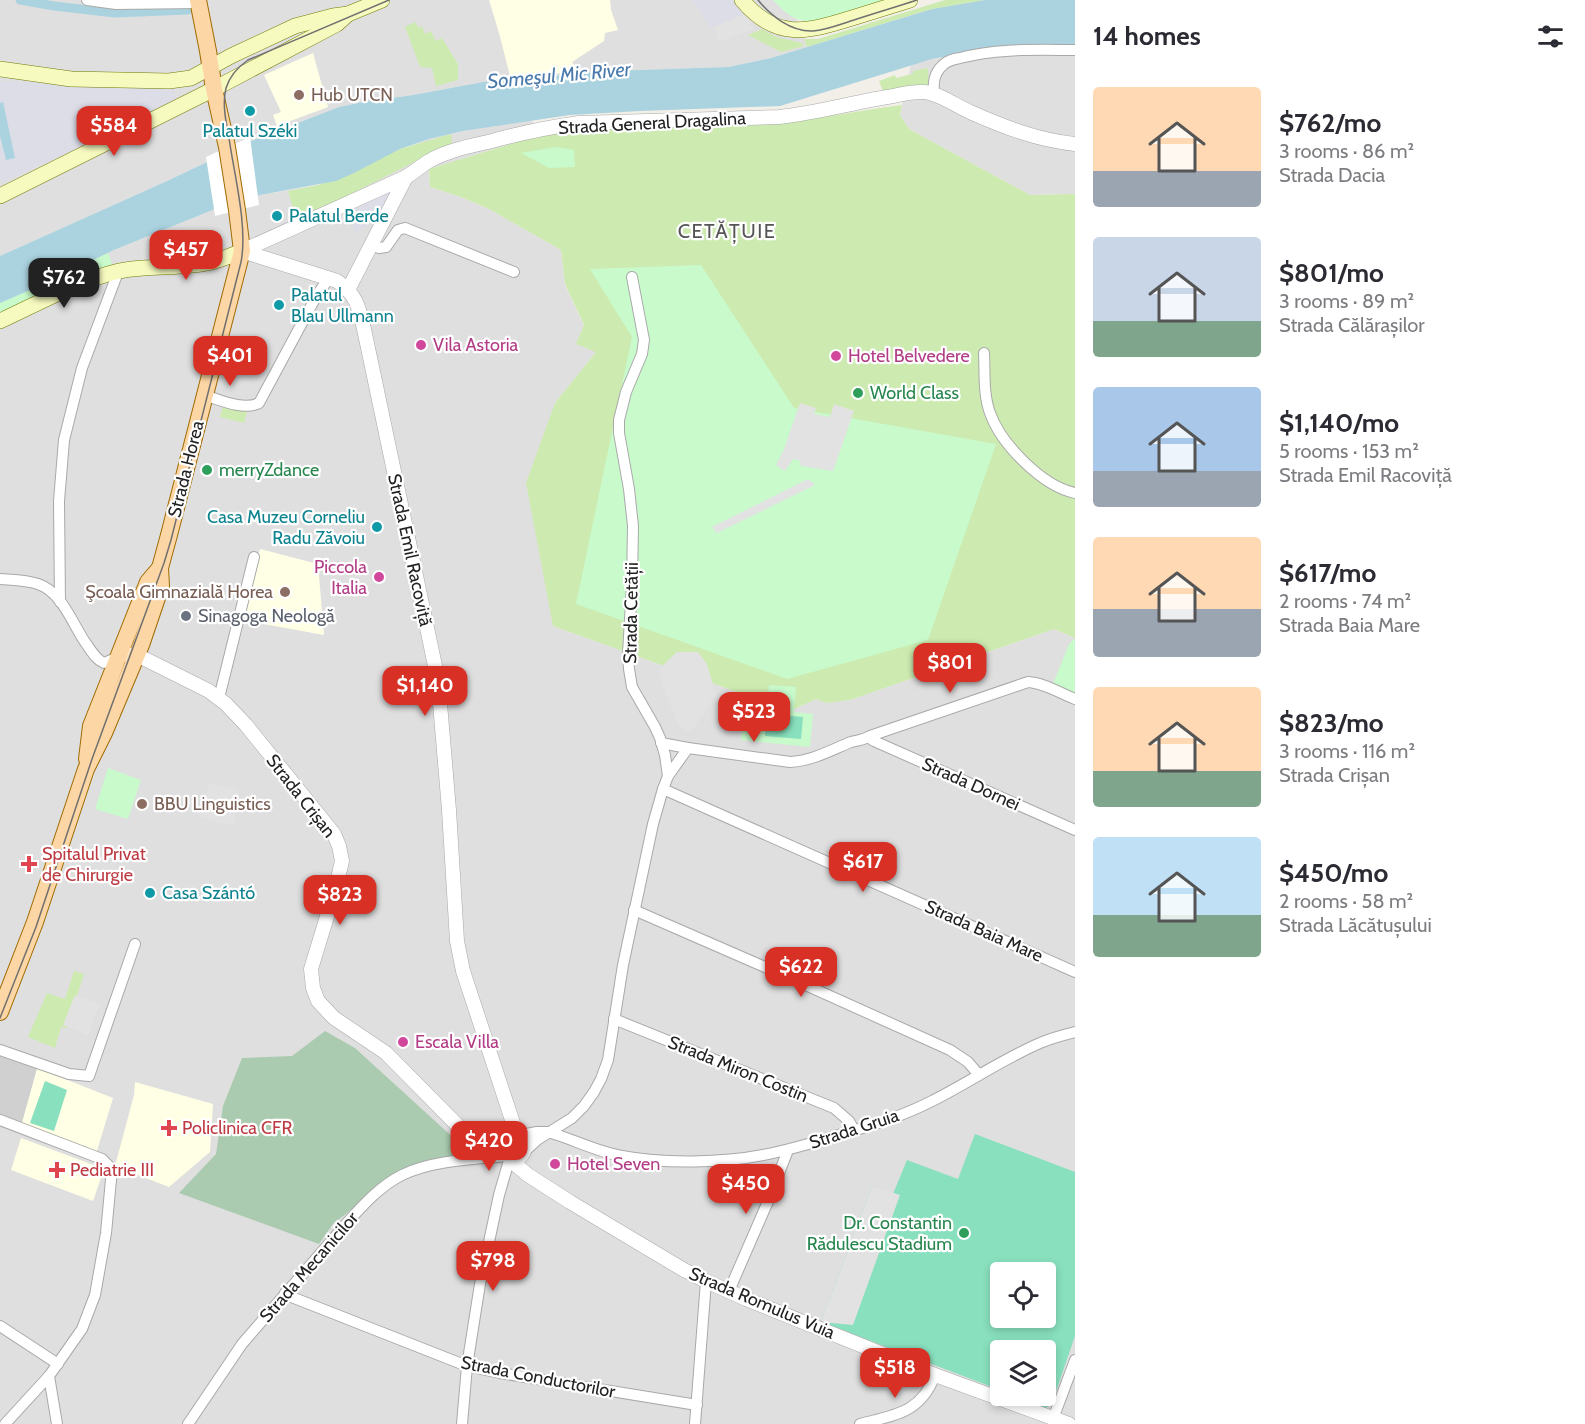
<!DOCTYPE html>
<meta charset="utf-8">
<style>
body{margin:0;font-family:Cabin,sans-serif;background:#f2f2f3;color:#2b2b33;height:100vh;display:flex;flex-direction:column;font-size:22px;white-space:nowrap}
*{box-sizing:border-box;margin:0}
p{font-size:20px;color:#7c7c81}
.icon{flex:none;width:33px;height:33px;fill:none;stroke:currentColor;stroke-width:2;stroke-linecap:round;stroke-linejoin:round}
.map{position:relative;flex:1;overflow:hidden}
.panel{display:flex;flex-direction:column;background:#fff;width:510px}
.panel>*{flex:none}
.controls{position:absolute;left:990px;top:1262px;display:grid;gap:12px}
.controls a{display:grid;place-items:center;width:66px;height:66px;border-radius:6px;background:#fff;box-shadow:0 3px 9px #0003;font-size:30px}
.price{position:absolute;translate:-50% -51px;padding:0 14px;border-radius:12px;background:#d93025;color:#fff;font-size:20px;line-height:39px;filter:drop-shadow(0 2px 3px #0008)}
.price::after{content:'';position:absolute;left:50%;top:36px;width:18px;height:14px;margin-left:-9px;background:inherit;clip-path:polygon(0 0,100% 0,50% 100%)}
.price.current{background:#222;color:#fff}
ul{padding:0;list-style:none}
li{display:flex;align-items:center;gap:18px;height:150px;padding:0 18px}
li span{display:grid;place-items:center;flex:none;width:168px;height:120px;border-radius:6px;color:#555}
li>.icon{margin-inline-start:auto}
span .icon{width:72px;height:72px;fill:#fffc;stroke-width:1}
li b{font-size:26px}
h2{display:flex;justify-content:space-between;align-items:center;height:72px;padding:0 18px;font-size:26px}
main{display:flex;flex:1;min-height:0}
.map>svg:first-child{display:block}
</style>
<main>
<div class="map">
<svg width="1075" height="1424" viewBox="0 0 1075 1424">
<rect width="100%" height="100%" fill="#f2efe9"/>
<g fill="#e0dfdf" fill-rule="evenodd">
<path d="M 0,0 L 773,0 L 784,11 L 797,19 L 807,47 L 771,58 L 728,67 L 609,71 L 483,82 L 413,95 L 363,102 L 339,107 L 249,142 L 167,181 L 0,256 Z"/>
<path d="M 1075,45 L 1075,194 L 1030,195 L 909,129 L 900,115 L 911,65 L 932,59 L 985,49 Z"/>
<path d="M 532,120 L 537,136 L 429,169 L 430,187 L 461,197 L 489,209 L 561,250 L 565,285 L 596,352 L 555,403 L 553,626 L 790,711 L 816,699 L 826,703 L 850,700 L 1054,629 L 1075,638 L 1075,1424 L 0,1424 L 0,303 L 39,286 L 114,250 L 215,209 L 260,195 L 319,185 L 385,156 L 429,139 L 463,131 ZM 1000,1272 L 1046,1272 L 1046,1317 L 1000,1317 ZM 1000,1350 L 1046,1350 L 1046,1395 L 1000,1395 Z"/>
</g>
<g fill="#ffffe5">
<path d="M 489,0 L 610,0 L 611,10 L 618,30 L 605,33 L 604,41 L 572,62 L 579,72 L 510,76 L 499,33 Z"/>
<path d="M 313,53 L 328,107 L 277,126 L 273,115 L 281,112 L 264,75 Z"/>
<path d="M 260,549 L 318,564 L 324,635 L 242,620 Z"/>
<path d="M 37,1068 L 113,1098 L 96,1154 L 21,1126 Z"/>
<path d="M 135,1082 L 213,1104 L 210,1152 L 169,1187 L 115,1166 L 134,1095 Z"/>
<path d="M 21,1138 L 104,1169 L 93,1201 L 11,1170 Z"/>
</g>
<path fill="#d0d0d0" d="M 0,1052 L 37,1068 L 21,1126 L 0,1118 Z"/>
<g fill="#cdebb0">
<path d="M 945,0 L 985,0 L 932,9 L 807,47 L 804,39 L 818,39 Z"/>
<path d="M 415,22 L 419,28 L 422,26 L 425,34 L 431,31 L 436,41 L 442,38 L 458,64 L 458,80 L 436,86 L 432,68 L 420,67 L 405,27 Z"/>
<path d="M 762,29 L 776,37 L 802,43 L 804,46 L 781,52 L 748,35 Z"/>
<path d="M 928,68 L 929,85 L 884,94 L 879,81 L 895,75 L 896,78 L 913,74 L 913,71 Z"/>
<path d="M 902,105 L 900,115 L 909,129 L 1030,195 L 1075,194 L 1075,638 L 1054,629 L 850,700 L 826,703 L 816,699 L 790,711 L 553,626 L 526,483 L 555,403 L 596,352 L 576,344 L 584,325 L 565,284 L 561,250 L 489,209 L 461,197 L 430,187 L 429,169 L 537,136 L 567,130 L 782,122 C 823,118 862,110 902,105 Z"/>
<path d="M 451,134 L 452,143 L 297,221 L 288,191 L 319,185 L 400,149 Z"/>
<path d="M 223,406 L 247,412 L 244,423 L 220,417 Z"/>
<path d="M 74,971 L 84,974 L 67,1028 L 61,1027 L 55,1048 L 28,1037 L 47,993 L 65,999 Z"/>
</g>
<path fill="#aacbaf" d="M 325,1031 L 355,1048 L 469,1152 L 397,1173 L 333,1224 L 319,1244 L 179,1193 L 216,1154 L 223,1106 L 242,1058 L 292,1056 Z"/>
<g fill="#c8facc">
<path d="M 773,0 L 894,0 L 813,23 L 797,19 L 791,16 L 784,11 Z"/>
<path d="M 556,147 L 574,150 L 575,167 L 549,168 L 521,153 Z"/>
<path d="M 108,253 L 112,264 L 0,313 L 0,303 L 39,286 Z"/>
<path d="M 701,265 L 794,408 L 996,444 L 928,640 L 787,679 L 576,604 L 632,337 L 590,269 Z"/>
<path d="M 1075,638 L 1075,699 L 1051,689 L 1069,644 Z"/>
<path d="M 769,685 L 796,687 L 794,712 L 813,714 L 810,747 L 741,740 L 744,708 L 767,710 Z"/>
<path d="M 108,768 L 141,780 L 128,819 L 95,809 Z"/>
</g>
<g fill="#88e0be" fill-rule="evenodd">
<path d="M 767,714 L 803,717 L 801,739 L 765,736 Z"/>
<path d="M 45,1081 L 67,1090 L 54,1131 L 30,1123 Z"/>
<path d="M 975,1134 L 1075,1172 L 1075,1336 L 1052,1403 L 1046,1408 L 1013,1395 L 1046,1395 L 1046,1350 L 1000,1350 L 1000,1390 L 821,1322 L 872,1186 L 893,1194 L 907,1160 L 958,1179 ZM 1000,1272 L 1046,1272 L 1046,1317 L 1000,1317 Z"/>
</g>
<g fill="#e2e2e2">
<path d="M 744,14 L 754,29 L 719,42 L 715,26 Z"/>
<path d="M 800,403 L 816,408 L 814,414 L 830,417 L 834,404 L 854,411 L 833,471 L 801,466 L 799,460 L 793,459 L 785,471 L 776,465 L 784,449 Z"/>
<path d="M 808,479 L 815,485 L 717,533 L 712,527 Z"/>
<path d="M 677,652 L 698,652 L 707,664 L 716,695 L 693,729 L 687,731 L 678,725 L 660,679 L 660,668 Z"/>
<path d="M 210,783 L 239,790 L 234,826 L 199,817 Z"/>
<path d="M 75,995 L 100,1004 L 88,1035 L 63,1025 Z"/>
<path d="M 872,1186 L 900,1195 L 853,1325 L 821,1322 Z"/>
</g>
<g fill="#dddde8">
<path d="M 692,0 L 736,0 L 747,13 L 709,29 L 701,11 Z"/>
<path d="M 0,81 L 168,86 L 174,90 L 176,95 L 175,102 L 169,107 L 3,182 L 2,180 L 0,181 Z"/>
<path d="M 399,183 L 384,215 L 356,232 L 343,210 Z"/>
</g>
<g fill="#aad3df">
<path d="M 985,0 L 1075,0 L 1075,45 L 985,49 L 932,59 L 780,106 L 640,111 L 570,115 L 463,131 L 429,139 L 400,149 L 354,173 L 336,181 L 260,195 L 215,209 L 114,250 L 39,286 L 0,303 L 0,256 L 167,181 L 249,142 L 339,107 L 363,102 L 413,95 L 483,82 L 609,71 L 728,67 L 771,58 L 932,9 Z"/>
<path d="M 3,102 L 15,158 L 6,160 L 0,136 L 0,103 Z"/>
</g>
<path fill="#fff" d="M 250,137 L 259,205 L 215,216 L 206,157 Z"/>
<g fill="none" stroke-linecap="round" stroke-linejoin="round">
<path stroke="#aad3df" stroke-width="9" d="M 20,0 L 54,6 L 115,13 L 188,10"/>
<g stroke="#a9a9a9" stroke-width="12">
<g id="minor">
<path d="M 87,0 L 116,4 L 198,3"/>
<path d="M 934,94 C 933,82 934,73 943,65 C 948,60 954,59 960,58 C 998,48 1036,50 1075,50"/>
<path d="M 373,244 L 379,248 L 386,247 L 398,230 L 405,228 L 514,272"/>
<path d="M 632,277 L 644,340 L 642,354 L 626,392 L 619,420 L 619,433 L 629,489 L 633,526 L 632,584 L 628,654 L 629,669 L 632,687 L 655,727 L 660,738 L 665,755 L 668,776"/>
<path d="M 984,353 C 985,372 983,394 990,413 C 1001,444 1042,486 1075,493"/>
<path d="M 204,395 C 220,400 244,411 259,403 L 317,295 L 329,278"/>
<path d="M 0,579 C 13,580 26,580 38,584 C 62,592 72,623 85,642 C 91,650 95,659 104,663 L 118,657"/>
<path d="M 60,602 L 59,501 L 64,440 L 82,368 L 118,272"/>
<path d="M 219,698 L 254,557"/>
<path d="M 868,737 L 874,741 L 1075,830"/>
<path d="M 661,743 L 688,748"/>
<path d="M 663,789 L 1075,972"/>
<path d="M 634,910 L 790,978 L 950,1050 L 968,1062 L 979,1075"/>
<path d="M 614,1019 L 834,1108 L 849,1121 L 854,1130"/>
<path d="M 0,1050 L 69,1074 L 89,1076 L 135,944"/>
<path d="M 0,1120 L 102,1159 L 112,1169 L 106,1233 L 95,1295 L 82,1329 L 49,1376 L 5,1424"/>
<path d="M 516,1136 L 537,1132 L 548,1132 C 573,1139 597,1152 622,1156 C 662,1164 723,1163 763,1155 C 790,1150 816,1142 842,1134 C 873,1125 903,1116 932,1101 C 968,1083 1003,1059 1040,1043 C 1051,1038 1063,1035 1075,1032"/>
<path d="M 525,1151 L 537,1140 L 572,1118 L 584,1106 L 594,1092 L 601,1079 L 608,1060 L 623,965 L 653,824 L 663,789 L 668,776 L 688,748 L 790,762 C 812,761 831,750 851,742 C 858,740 864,740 870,736 L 1028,682 C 1044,683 1060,693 1075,699"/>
<path d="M 729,1291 L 769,1199 L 788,1150"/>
<path d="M 285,1293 L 289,1296 L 467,1366 L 500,1373 L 697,1405"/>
<path d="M 0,1326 L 58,1364"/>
<path d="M 49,1376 L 57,1424"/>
<path d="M 1053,1419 L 1075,1360"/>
<path d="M 188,1424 L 242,1344 L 346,1224 C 362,1206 380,1186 402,1175 C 433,1160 475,1159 508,1156"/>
<path d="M 462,1424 L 467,1366 L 480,1284 L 499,1195 L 510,1157"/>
<path d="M 695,1424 L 706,1281"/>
<path d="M 860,1424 C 895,1415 921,1413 935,1375"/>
</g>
</g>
<g stroke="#a9a9a9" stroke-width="15">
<g id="tertiary">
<path d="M 242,251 L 337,281 C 356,294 359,307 364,329 L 438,680 L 449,810 L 457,941 L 463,971 L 513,1123 L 513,1136"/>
<path d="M 242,251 L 406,177 C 414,172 421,166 429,161 C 448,150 471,146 492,141 C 521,133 550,127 579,123 L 779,117 C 816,113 851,103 887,97 C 899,95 912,91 924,92 C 939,93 956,106 970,112 C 1004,127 1037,140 1075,144"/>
<path d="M 348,290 L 406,177"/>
<path d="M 128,655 L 134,655 L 145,659 L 209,691 L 226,704 L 246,725 L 334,834 L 339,846 L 342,861 L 336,887 L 311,969 L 313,988 L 318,1001 L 334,1018 L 386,1053 L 473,1141 L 487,1147 L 494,1148 C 500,1144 506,1138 512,1136 C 526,1132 529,1147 521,1156 L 512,1158"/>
<path d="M 506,1154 L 512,1158 L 516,1165 L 528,1175 L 570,1202 L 684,1270 L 706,1281 L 746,1299 L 935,1375 L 1069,1424"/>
</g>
</g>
<g stroke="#707d05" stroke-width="16">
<g id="secondary">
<path d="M 742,0 C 776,41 807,32 852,18 C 871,12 891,6 910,0"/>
<path d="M 0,69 L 71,79 L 169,81 L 191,78 L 231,56 L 295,26 L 333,16 L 348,14 L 382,0"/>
<path d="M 0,196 L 214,89 L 337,24 L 348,14"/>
<path d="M 0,321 C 39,303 78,281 119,271 C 148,265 179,269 207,263 C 219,261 230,256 242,251"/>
</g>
</g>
<g stroke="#a06b00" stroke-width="18">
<g id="primary">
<path d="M 87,759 L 91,726 L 148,582 L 160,568"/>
<path d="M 0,1012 L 35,922 L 86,769 L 104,733 L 141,645 L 161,586 L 160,568 L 169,535 L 242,251 L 237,210 L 227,147 L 214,89 L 208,51 L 198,0"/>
</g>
</g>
<use href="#minor" stroke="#fff" stroke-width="10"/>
<use href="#tertiary" stroke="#fff" stroke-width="14"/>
<use href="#secondary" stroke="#f7fabf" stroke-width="15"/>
<use href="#primary" stroke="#fcd6a4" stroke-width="16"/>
<g stroke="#707070" stroke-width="1.5">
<path d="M 758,0 C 771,16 791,32 813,31 C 827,30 841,24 854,20 C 875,13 896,7 917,0"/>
<path d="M 0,1018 L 36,927 L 92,759 L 164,563 L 171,540 L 241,262 C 248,227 234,174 229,138 C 226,122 222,104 226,88 C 230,75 238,67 248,60 L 389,0"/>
</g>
</g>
<g fill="#8d6e63" stroke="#fff" stroke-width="2">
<circle cx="299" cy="95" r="6"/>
<circle cx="285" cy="592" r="6"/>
<circle cx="142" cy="804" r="6"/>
</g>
<g fill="#0f9aa8" stroke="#fff" stroke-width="2">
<circle cx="250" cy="111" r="6"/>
<circle cx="277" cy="216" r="6"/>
<circle cx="279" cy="305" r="6"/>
<circle cx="377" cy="527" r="6"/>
<circle cx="150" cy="893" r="6"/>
</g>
<g fill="#d1479c" stroke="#fff" stroke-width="2">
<circle cx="421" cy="345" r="6"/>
<circle cx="836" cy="356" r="6"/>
<circle cx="379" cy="577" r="6"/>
<circle cx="403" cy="1042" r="6"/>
<circle cx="555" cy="1164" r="6"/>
</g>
<g fill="#2e9e5b" stroke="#fff" stroke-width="2">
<circle cx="858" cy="393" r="6"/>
<circle cx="207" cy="470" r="6"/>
<circle cx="964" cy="1233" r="6"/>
</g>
<circle fill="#6b7280" stroke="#fff" stroke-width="2" cx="186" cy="616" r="6"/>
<g fill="#e0444e" stroke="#fff" stroke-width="2">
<path d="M26 855h6v6h6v6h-6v6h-6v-6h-6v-6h6z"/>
<path d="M166 1119h6v6h6v6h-6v6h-6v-6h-6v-6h6z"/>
<path d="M54 1161h6v6h6v6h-6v6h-6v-6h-6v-6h6z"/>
</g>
<g text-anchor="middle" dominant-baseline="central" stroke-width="4.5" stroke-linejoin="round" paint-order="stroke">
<g font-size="18" fill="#785e54" stroke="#fff" text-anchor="start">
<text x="311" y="95">Hub UTCN</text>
<text x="273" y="592" text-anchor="end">Şcoala Gimnazială Horea</text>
<text x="154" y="804">BBU Linguistics</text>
</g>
<g font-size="18" fill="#222" stroke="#fff">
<text transform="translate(652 123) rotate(-3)">Strada General Dragalina</text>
<text transform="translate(186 469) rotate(-76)">Strada Horea</text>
<text transform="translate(410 550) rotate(78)">Strada Emil Racoviță</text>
<text transform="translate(631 613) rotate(-89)">Strada Cetății</text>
<text transform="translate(971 784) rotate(24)">Strada Dornei</text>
<text transform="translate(301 796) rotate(52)">Strada Crișan</text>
<text transform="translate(984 931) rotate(24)">Strada Baia Mare</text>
<text transform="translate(738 1069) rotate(22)">Strada Miron Costin</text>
<text transform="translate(854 1129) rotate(-18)">Strada Gruia</text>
<text transform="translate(309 1267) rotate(-49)">Strada Mecanicilor</text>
<text transform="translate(762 1303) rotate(23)">Strada Romulus Vuia</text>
<text transform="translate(538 1377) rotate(11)">Strada Conductorilor</text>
</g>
<g font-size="18" fill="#0d838f" stroke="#fff" text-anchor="start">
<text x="250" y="131" text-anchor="middle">Palatul Széki</text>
<text x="289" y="216">Palatul Berde</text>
<text x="291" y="295">Palatul<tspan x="291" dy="21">Blau Ullmann</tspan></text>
<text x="365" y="517" text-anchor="end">Casa Muzeu Corneliu<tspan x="365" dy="21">Radu Zăvoiu</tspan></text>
<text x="162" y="893">Casa Szántó</text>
</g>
<g font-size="18" fill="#b23c85" stroke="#fff" text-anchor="start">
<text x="433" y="345">Vila Astoria</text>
<text x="848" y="356">Hotel Belvedere</text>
<text x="367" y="567" text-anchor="end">Piccola<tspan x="367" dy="21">Italia</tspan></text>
<text x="415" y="1042">Escala Villa</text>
<text x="567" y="1164">Hotel Seven</text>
</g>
<g font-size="18" fill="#27864d" stroke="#fff" text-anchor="start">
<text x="870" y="393">World Class</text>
<text x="219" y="470">merryZdance</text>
<text x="952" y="1223" text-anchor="end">Dr. Constantin<tspan x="952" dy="21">Rădulescu Stadium</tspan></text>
</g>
<g font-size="18" fill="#5b616d" stroke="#fff" text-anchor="start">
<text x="198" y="616">Sinagoga Neologă</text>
</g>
<g font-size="18" fill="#be3a42" stroke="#fff" text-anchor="start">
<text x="42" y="854">Spitalul Privat<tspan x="42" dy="21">de Chirurgie</tspan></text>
<text x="182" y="1128">Policlinica CFR</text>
<text x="70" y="1170">Pediatrie III</text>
</g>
<g font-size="20" font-style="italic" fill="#4a7aab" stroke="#fff">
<text transform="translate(559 75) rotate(-5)">Someşul Mic River</text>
</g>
<g font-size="20" letter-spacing="1.5" fill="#555" stroke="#fff">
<text x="727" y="231">CETĂȚUIE</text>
</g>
</g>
</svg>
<div class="controls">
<a><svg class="icon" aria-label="locate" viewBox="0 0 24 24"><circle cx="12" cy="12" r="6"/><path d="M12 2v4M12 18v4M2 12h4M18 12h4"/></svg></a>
<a><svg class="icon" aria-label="layers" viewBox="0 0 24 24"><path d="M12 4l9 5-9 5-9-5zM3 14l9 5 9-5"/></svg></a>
</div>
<b class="price" style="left:114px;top:157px">$584</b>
<b class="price" style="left:186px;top:281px">$457</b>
<b class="price current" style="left:64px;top:309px">$762</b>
<b class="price" style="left:230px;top:387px">$401</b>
<b class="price" style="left:950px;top:694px">$801</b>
<b class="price" style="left:425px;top:717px">$1,140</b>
<b class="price" style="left:754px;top:743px">$523</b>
<b class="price" style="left:863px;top:893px">$617</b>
<b class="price" style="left:340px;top:926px">$823</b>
<b class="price" style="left:801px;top:998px">$622</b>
<b class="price" style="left:489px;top:1172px">$420</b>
<b class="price" style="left:746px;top:1215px">$450</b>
<b class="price" style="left:493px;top:1292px">$798</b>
<b class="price" style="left:895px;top:1399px">$518</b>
</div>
<section class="panel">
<h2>14 homes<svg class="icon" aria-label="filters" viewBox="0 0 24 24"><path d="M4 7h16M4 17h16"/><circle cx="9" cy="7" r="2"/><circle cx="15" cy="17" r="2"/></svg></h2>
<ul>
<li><span style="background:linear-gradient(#ffd9b3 70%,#9aa5b1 0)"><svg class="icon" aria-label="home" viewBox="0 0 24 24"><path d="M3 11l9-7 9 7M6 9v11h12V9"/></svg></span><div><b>$762/mo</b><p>3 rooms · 86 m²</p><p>Strada Dacia</p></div></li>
<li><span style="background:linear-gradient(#c9d6e8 70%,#7fa58c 0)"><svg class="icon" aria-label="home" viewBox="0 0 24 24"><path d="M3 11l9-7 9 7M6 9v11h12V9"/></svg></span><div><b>$801/mo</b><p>3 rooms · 89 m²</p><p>Strada Călărașilor</p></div></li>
<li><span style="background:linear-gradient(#a9c7e8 70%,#9aa5b1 0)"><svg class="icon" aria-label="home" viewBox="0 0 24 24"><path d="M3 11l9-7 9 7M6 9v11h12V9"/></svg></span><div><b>$1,140/mo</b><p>5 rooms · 153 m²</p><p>Strada Emil Racoviță</p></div></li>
<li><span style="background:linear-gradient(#ffd9b3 60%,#9aa5b1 0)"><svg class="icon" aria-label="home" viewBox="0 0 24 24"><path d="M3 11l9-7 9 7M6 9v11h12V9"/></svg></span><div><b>$617/mo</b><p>2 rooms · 74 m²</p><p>Strada Baia Mare</p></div></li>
<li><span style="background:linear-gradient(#ffd9b3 70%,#7fa58c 0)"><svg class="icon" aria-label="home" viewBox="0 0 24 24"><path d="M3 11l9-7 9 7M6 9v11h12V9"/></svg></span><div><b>$823/mo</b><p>3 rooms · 116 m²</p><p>Strada Crișan</p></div></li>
<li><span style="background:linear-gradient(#bfe0f5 65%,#7fa58c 0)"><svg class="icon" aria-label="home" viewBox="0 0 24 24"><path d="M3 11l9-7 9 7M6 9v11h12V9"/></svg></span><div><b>$450/mo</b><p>2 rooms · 58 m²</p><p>Strada Lăcătușului</p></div></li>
</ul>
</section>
</main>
